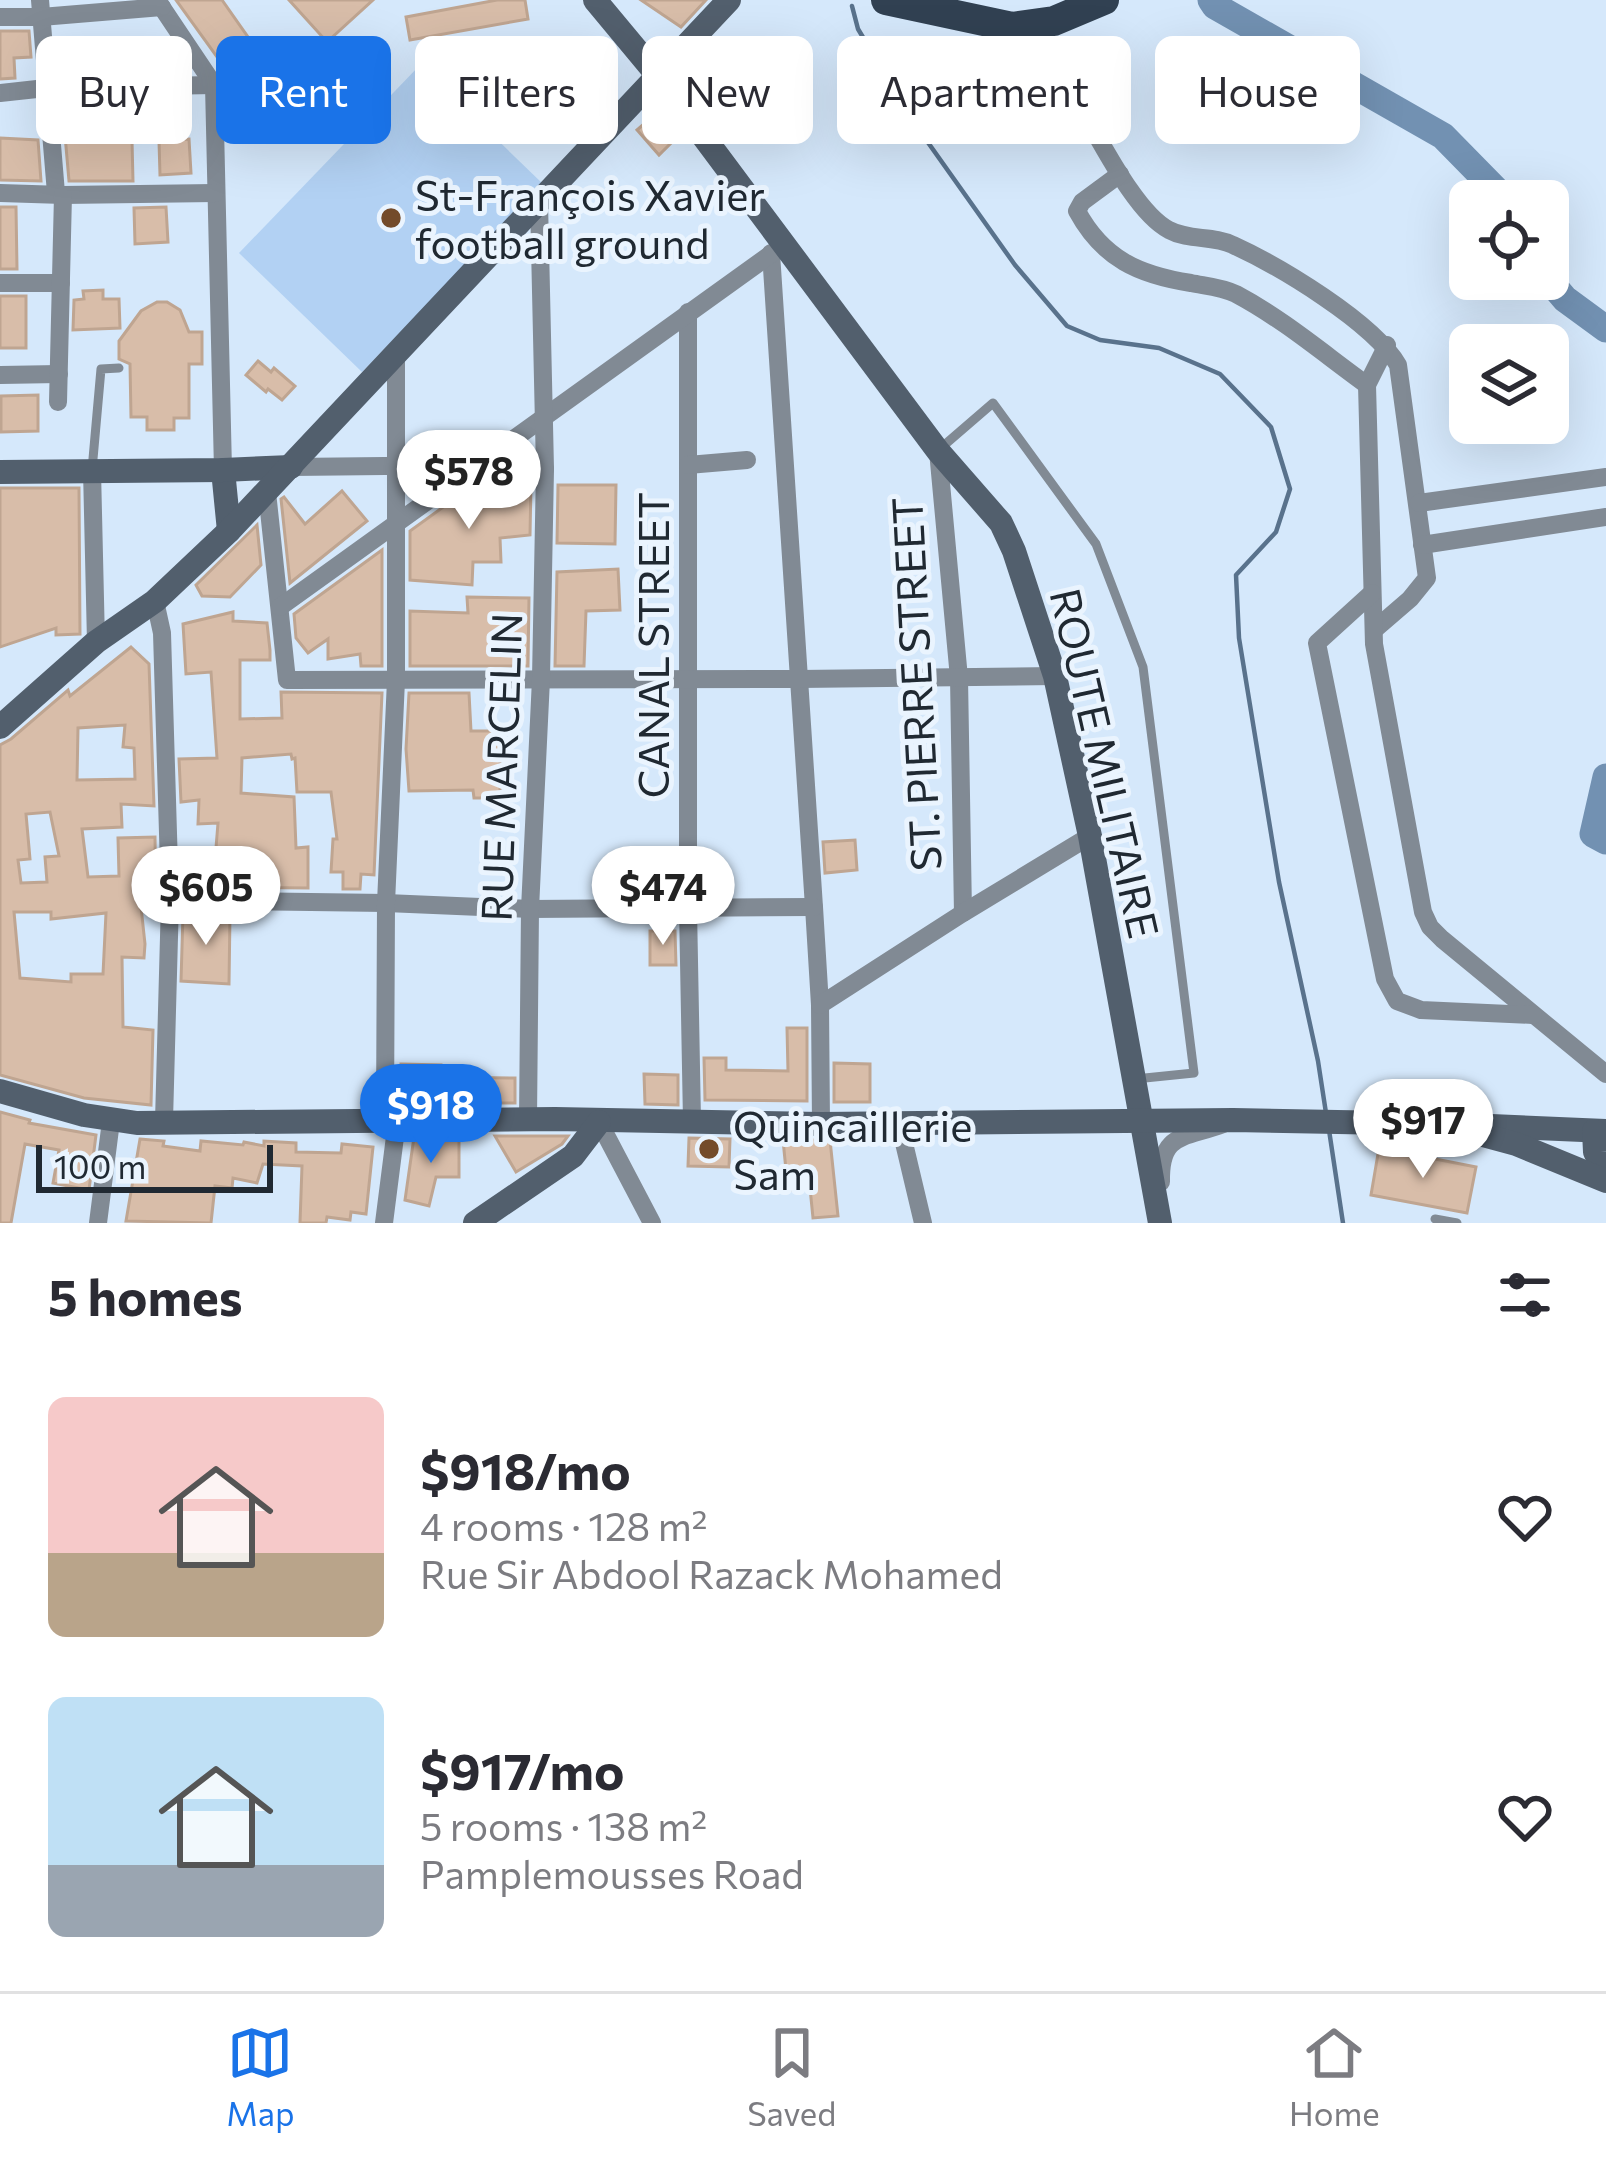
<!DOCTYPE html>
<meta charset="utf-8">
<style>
body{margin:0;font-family:Commissioner,sans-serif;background:#f7f7f7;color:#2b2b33;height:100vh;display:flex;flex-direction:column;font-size:45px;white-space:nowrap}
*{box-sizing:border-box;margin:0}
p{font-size:39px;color:#7c7c81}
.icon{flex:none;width:66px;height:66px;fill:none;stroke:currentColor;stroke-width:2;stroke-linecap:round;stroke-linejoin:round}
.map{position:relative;height:1223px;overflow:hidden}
.details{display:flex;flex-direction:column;background:#fff;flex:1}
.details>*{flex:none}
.banner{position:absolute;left:36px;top:36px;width:1536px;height:108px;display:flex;gap:24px}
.buttons{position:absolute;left:1449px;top:180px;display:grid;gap:24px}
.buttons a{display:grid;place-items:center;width:120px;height:120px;border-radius:18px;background:#fff;box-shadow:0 12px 48px #0002;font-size:60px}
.scale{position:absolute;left:36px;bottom:30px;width:237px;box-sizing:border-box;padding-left:12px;border:6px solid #202932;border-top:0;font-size:33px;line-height:42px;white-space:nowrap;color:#202932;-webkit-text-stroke:9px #eaf4fe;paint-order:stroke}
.price{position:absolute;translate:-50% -102px;padding:0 27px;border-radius:42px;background:#fff;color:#222;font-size:39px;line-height:78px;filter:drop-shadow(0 3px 6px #0008)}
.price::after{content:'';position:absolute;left:50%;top:72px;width:36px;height:27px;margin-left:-18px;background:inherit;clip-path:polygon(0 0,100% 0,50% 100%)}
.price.current{background:#1a73e8;color:#fff}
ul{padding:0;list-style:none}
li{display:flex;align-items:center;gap:36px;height:300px;padding:0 48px}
li span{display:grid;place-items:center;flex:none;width:336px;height:240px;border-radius:18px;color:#555}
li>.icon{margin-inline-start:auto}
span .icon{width:144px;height:144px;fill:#fffc;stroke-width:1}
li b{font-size:51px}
h2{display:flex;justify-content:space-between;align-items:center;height:144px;padding:0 48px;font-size:51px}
.pill{padding:0 42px;border-radius:18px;background:#fff;box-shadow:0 12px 48px #0002;font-size:42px;line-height:108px}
.pill.current{background:#1a73e8;color:#fff}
.tab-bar{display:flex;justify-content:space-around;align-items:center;height:168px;border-top:3px solid #e1e1e2;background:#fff;font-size:33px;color:#7c7c81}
.tab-bar a{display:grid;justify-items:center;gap:6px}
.tab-bar .current{color:#1a73e8}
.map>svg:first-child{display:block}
</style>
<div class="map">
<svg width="1606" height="1223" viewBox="0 0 1606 1223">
<rect width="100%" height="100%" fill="#d5e8fb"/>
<path fill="#b2d1f3" d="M 420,65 L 543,184 L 362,372 L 239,253 Z"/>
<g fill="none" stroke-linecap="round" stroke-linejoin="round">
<g stroke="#59728c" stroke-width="4.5">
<path d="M 852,6 L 858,29 L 917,127 L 1015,265 L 1067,326 L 1100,340 L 1159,348 L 1220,374 L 1271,427 L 1290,489 L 1276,532 L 1236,575 L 1239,638 L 1279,882 L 1318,1061 L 1326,1113"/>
<path d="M 1329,1130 L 1343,1223"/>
</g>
<g stroke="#7291b2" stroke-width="27">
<path d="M 1211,0 L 1215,6 L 1443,136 L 1496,190 L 1501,201"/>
<path d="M 1548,279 L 1565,299 L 1606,329"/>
<path d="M 1606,777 L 1593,834 L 1606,841"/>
</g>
</g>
<g fill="#d8bda9" stroke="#bfa591" stroke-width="3" fill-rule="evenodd">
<path d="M 176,0 L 222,0 L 260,54 L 230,75 Z"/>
<path d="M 289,0 L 373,0 L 327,42 Z"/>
<path d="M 497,0 L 525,0 L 528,19 L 410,40 L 406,17 Z"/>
<path d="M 641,0 L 706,0 L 681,27 Z"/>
<path d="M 0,31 L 29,31 L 31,57 L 14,58 L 15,78 L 0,79 Z"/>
<path d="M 108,45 L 109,54 L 137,50 L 140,73 L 89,74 L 87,46 Z"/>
<path d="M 133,100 L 158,100 L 159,136 L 133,137 Z"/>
<path d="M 62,101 L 87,101 L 90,142 L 132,141 L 133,181 L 69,181 Z"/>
<path d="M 665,112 L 681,133 L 659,155 L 637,130 L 653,116 L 657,120 Z"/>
<path d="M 0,138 L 38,140 L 41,181 L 0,180 Z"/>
<path d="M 189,139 L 191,173 L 160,175 L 159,141 Z"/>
<path d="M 0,207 L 16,207 L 17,269 L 0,269 Z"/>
<path d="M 166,207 L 168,242 L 135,244 L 134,208 Z"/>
<path d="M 103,290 L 103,299 L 119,299 L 120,328 L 73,330 L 74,300 L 84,299 L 83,291 Z"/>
<rect x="0" y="296" width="26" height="52"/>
<path d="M 157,302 L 167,302 L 180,310 L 189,332 L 202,332 L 202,364 L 189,364 L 189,418 L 174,418 L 174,430 L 147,430 L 147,417 L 131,417 L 130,364 L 119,359 L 119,341 L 141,311 Z"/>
<path d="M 258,361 L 271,372 L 274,368 L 295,386 L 282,400 L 268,389 L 266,392 L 246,375 Z"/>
<path d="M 38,395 L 38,431 L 1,432 L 1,396 Z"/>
<path d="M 482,479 L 501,480 L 501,485 L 531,483 L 530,535 L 500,538 L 501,562 L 473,562 L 472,585 L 410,580 L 410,531 Z"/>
<path d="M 558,485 L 616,485 L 615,544 L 557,543 Z"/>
<path d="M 0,488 L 79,488 L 80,634 L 56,635 L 56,628 L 0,647 Z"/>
<path d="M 342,491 L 367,521 L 290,583 L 281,499 L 284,497 L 305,524 Z"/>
<path d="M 257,525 L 261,565 L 230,597 L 202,596 L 196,585 Z"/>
<path d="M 382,550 L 382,666 L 361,666 L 360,654 L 328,659 L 328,639 L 308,653 L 296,638 L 294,614 Z"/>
<path d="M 618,569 L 620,610 L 586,611 L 584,666 L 555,666 L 557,572 Z"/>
<path d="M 467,597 L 529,598 L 528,666 L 410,666 L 410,611 L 468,613 Z"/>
<path d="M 233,612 L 233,621 L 267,623 L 270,650 L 270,660 L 240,660 L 240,719 L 282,718 L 281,692 L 382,693 L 374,875 L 361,874 L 360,889 L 343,889 L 343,872 L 331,872 L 333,839 L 337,839 L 331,792 L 297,792 L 295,758 L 292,759 L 291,754 L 242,758 L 241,793 L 294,797 L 296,848 L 308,847 L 308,888 L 183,887 L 183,855 L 215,860 L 218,823 L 198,824 L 199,800 L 181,802 L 179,759 L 217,758 L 211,672 L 186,674 L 183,624 Z"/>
<path d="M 131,647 L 149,664 L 154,806 L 121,804 L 122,827 L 82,829 L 88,877 L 119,876 L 118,838 L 155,837 L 156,907 L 141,907 L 145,944 L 144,958 L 122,957 L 123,1027 L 153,1030 L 151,1105 L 84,1098 L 0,1075 L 0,745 L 11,739 L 68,690 L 70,696 ZM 125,725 L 123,747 L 134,748 L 135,779 L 77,780 L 78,728 ZM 50,812 L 59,856 L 45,857 L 47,882 L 21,883 L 18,860 L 30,859 L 26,814 ZM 14,912 L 51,912 L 51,919 L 106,913 L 103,974 L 71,974 L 71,982 L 20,978 Z"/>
<path d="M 409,693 L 469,693 L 471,731 L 500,731 L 500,798 L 474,798 L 473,790 L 409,791 L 406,749 Z"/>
<path d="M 855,840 L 857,870 L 825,873 L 823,842 Z"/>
<path d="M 183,914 L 230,914 L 229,984 L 181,981 Z"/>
<path d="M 650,931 L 675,931 L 676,965 L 650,965 Z"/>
<path d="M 787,1028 L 807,1028 L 807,1101 L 705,1100 L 704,1058 L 726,1058 L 726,1070 L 788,1071 Z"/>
<path d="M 834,1063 L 870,1064 L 870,1102 L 834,1102 Z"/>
<path d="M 401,1064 L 441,1065 L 441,1077 L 515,1078 L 515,1103 L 412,1103 L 401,1091 Z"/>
<path d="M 644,1074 L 678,1075 L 678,1105 L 645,1104 Z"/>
<path d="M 0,1112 L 30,1120 L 29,1123 L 96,1135 L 89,1190 L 53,1183 L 59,1150 L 25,1144 L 11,1223 L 0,1223 Z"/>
<path d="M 459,1136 L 459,1177 L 436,1177 L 429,1206 L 405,1200 L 414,1137 Z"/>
<path d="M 495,1136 L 568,1136 L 562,1144 L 516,1172 Z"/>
<path d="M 689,1138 L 730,1139 L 729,1167 L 688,1166 Z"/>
<path d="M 140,1139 L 164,1141 L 163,1146 L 200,1151 L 201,1141 L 243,1145 L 244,1142 L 264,1146 L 264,1141 L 296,1143 L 296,1152 L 341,1153 L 342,1144 L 373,1147 L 366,1214 L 351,1212 L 350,1220 L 327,1217 L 326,1223 L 300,1223 L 302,1166 L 263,1164 L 257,1183 L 233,1178 L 232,1188 L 215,1186 L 211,1223 L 126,1221 Z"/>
<path d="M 783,1140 L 830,1140 L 838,1216 L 813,1218 L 810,1188 L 788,1190 Z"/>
<path d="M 1379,1148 L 1476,1167 L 1467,1213 L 1371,1195 Z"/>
</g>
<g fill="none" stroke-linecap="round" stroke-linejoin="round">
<g stroke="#818a94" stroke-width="9">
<path d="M 942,447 L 993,403 L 1096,544 L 1143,667 L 1194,1073 L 1135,1079"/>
<path d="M 92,470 L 101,369 L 119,368"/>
<path d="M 1435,1219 L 1457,1223"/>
</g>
<g stroke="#818a94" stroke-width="18">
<path d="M 40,0 L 56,193"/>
<path d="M 157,0 L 214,85 L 223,470"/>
<path d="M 0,17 L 41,17 L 162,7"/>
<path d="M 0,93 L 46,88 L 214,85"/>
<path d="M 1082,110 C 1102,143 1136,213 1169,230 C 1189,241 1213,235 1233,245 C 1279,266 1373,322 1398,365 L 1427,578 L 1410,599 L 1374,630"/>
<path d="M 1120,174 L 1082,202 L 1077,211 C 1103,259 1139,275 1191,283 C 1206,286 1222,287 1236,294 C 1283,319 1324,354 1367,385"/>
<path d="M 0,193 L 63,195 L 215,193"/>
<path d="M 771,253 L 814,907 L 820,1005 L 821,1124"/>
<path d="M 0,283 L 61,283"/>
<path d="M 688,312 L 688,908 L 692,1121"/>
<path d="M 1387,345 L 1367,385 L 1374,644 L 1423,912 L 1430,927 L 1442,939 L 1606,1074"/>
<path d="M 0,375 L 59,374"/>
<path d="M 58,402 L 63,195"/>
<path d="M 938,451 L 959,678 L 963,913"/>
<path d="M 688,465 L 747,460"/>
<path d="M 291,467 L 479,465 L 545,469"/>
<path d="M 92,470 L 96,642"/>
<path d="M 267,492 L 287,680 L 799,679 L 1055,676"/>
<path d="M 1419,503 L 1606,477"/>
<path d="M 1422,545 L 1606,517"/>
<path d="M 1372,593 L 1317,643 L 1385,979 L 1397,1001 L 1421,1010 L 1533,1015"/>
<path d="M 155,601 L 162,633 L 170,900 L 164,1121"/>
<path d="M 280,607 L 778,249"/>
<path d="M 170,900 L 386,903 L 530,909 L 814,907"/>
<path d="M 820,1005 L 963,913 L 1090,836"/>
<path d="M 385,1120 L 386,903 L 396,680 L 396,356"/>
<path d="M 528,1120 L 530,909 L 541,679 L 545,469 L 539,202"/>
<path d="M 599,1122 L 652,1223"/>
<path d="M 899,1122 L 923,1223"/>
<path d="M 1161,1182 C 1160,1132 1184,1139 1223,1124"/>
<path d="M 98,1223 L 111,1121"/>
<path d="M 384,1223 L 397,1121"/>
</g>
<g stroke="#525f6d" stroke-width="24">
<path d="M 595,0 L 659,77 L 938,451 L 1001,523 L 1014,551 L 1055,676 L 1090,836 L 1160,1223"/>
<path d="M 223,470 L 229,531"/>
<path d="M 0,472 L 223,470 L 291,467"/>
<path d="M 0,727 L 96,642 L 155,601 L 229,531 L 729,0"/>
<path d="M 0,1091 L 84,1115 L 137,1123 L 555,1119 L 821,1124 L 1233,1120 L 1445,1124 L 1606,1131"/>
<path d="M 1594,1131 L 1595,1152 L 1606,1170"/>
<path d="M 1479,1134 L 1516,1144 L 1606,1181"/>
<path d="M 475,1223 L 573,1156 L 599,1122"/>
</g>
<path stroke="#314152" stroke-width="30" d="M 886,0 L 1012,27 L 1054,21 L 1104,0"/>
</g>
<g fill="#734b2a" stroke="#eaf4fe" stroke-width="4.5">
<circle cx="391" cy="218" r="12"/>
<circle cx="709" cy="1149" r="12"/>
</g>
<g text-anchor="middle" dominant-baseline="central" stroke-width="10" stroke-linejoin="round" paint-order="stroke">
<g font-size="42" fill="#202932" stroke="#eaf4fe" text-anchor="start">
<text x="415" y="194">St-François Xavier<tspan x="415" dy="48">football ground</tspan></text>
<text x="733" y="1125">Quincaillerie<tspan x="733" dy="48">Sam</tspan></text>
</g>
<g font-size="42" fill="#202932" stroke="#eaf4fe">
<text transform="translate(652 645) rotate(-90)">CANAL STREET</text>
<text transform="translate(915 684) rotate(-93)">ST. PIERRE STREET</text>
<text transform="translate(1106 763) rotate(77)">ROUTE MILITAIRE</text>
<text transform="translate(500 767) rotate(-88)">RUE MARCELIN</text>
</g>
</g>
</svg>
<div class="buttons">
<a><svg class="icon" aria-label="locate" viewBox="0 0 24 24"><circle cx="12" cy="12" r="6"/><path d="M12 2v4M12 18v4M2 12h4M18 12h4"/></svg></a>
<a><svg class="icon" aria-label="layers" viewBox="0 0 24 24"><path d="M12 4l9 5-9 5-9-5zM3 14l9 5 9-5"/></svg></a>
</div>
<div class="scale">100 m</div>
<b class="price" style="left:469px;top:532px">$578</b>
<b class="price" style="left:206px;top:948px">$605</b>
<b class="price" style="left:663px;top:948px">$474</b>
<b class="price current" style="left:431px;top:1166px">$918</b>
<b class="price" style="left:1423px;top:1181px">$917</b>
<div class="banner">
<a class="pill">Buy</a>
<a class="pill current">Rent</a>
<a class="pill">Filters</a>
<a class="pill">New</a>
<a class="pill">Apartment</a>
<a class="pill">House</a>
</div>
</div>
<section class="details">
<h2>5 homes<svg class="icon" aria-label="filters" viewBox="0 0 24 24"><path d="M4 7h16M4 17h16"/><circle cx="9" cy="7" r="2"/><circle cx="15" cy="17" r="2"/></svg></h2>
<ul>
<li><span style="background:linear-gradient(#f6c9c9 65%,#b9a48a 0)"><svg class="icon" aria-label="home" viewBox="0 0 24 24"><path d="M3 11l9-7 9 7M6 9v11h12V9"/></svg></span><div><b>$918/mo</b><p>4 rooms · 128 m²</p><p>Rue Sir Abdool Razack Mohamed</p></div><svg class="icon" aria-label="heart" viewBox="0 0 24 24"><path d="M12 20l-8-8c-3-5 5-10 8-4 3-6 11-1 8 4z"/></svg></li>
<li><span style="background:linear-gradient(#bfe0f5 70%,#9aa5b1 0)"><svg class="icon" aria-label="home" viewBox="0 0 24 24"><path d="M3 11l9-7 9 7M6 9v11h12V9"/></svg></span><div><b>$917/mo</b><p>5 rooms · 138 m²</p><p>Pamplemousses Road</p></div><svg class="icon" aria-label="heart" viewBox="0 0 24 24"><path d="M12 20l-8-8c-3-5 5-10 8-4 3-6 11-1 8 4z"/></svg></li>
</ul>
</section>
<nav class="tab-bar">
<a class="current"><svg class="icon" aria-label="map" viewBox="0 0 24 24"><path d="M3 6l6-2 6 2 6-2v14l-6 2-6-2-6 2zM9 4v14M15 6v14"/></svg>Map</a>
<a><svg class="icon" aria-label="saved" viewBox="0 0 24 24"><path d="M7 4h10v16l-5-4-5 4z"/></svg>Saved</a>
<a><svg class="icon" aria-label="home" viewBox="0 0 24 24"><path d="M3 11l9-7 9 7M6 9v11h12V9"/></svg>Home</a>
</nav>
